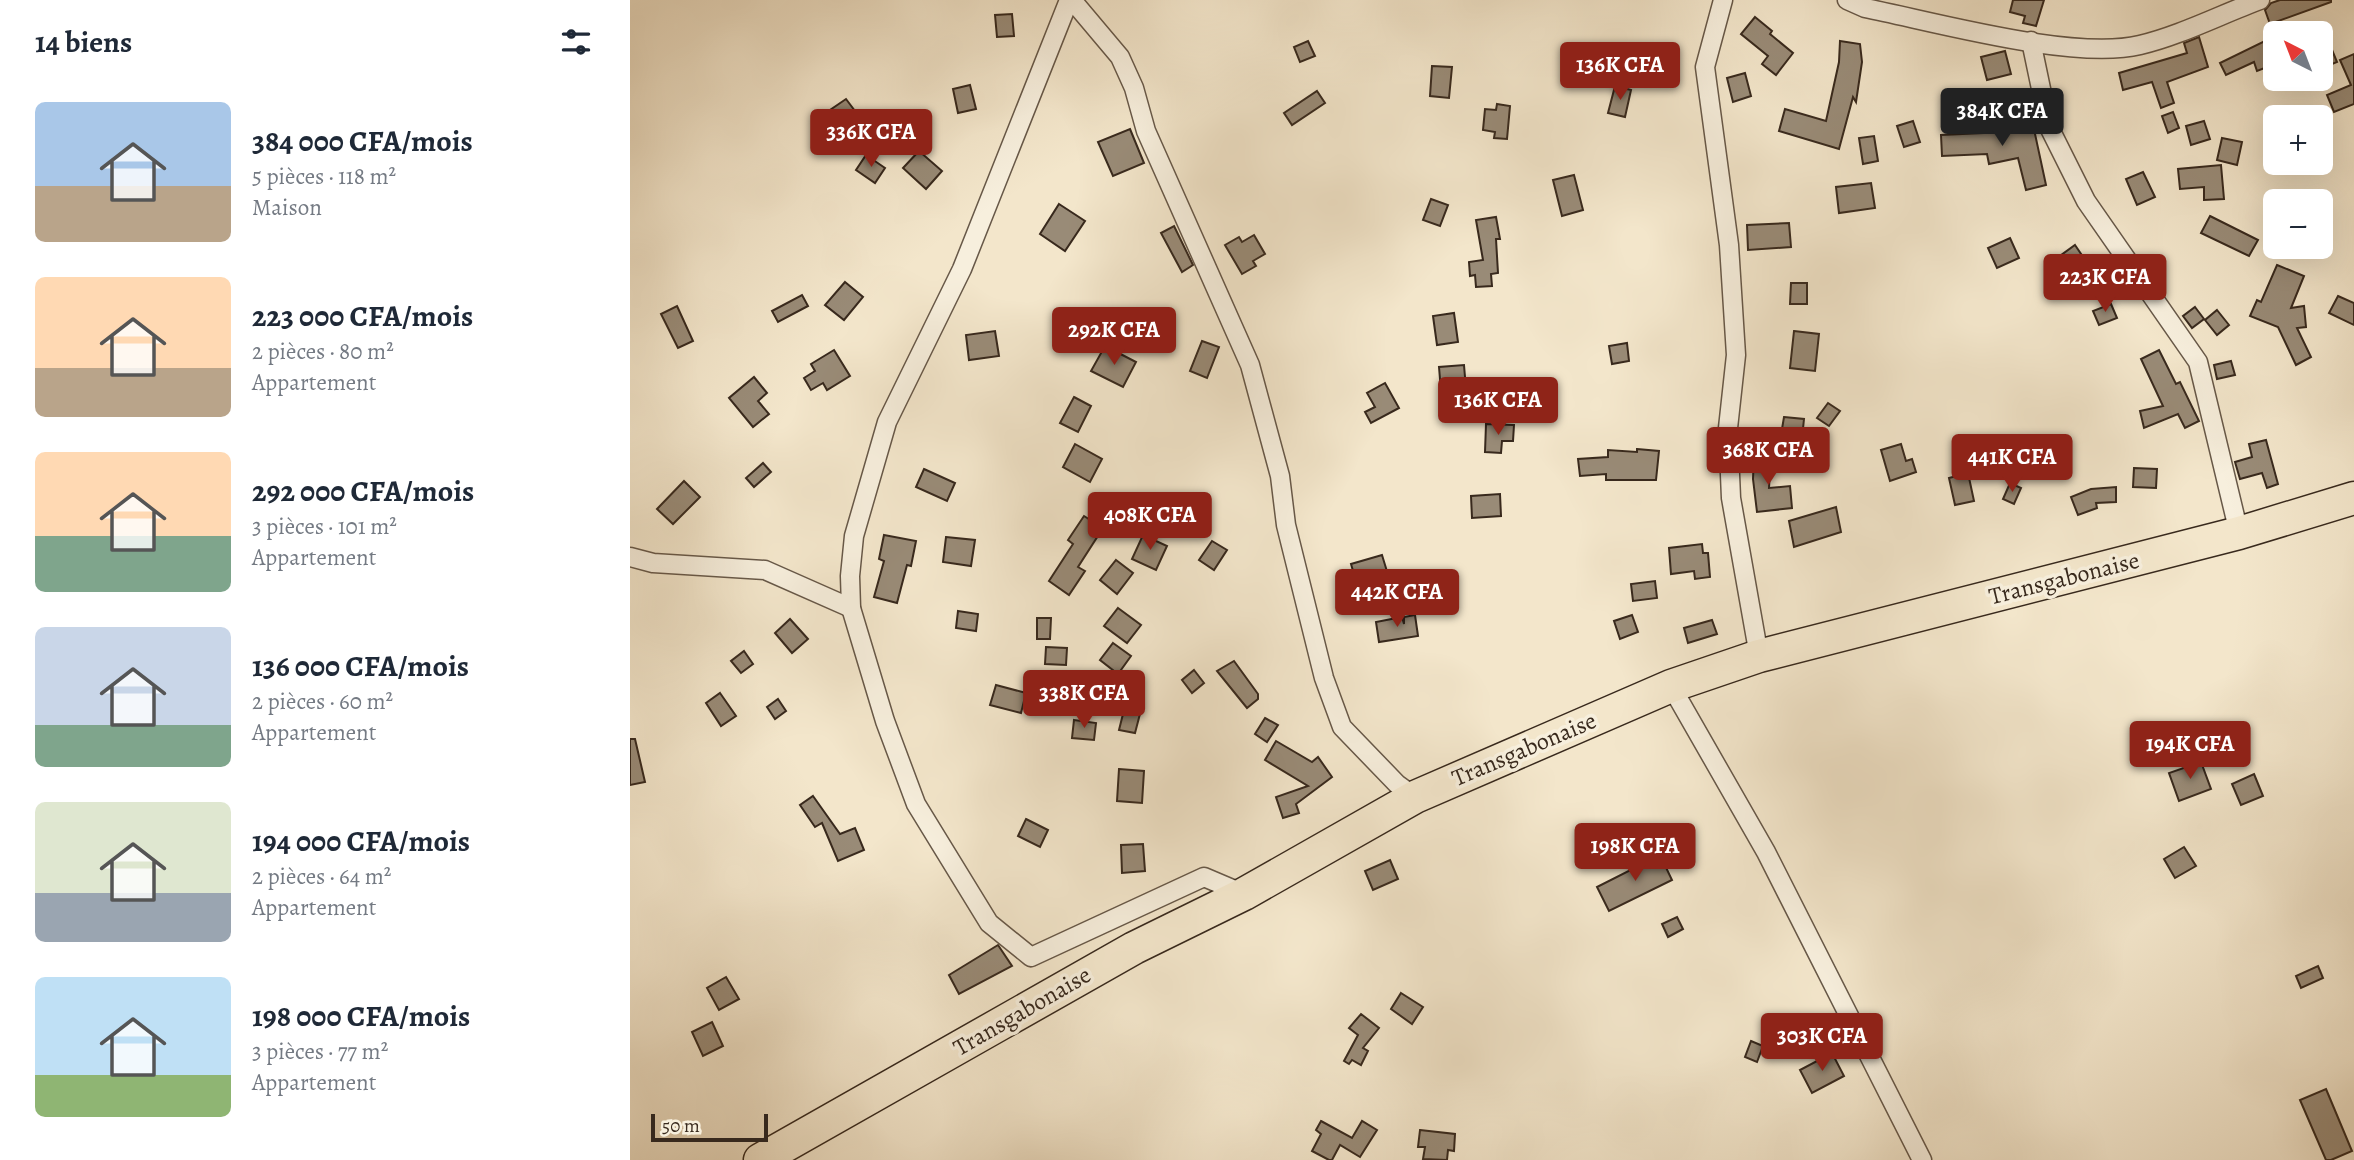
<!DOCTYPE html>
<html lang="fr">
<meta charset="utf-8">
<style>
body{margin:0;font-family:Alegreya,serif;background:#f6f6f7;color:#1f2937;height:100vh;display:flex;flex-direction:column;font-size:26px;white-space:nowrap}
*{box-sizing:border-box;margin:0}
p{font-size:23px;color:#747a83}
.icon{flex:none;width:38px;height:38px;fill:none;stroke:currentColor;stroke-width:2;stroke-linecap:round;stroke-linejoin:round}
.map{position:relative;flex:1;overflow:hidden}
.drawer{display:flex;flex-direction:column;background:#fff;width:630px}
.drawer>*{flex:none}
.needle{width:46px;rotate:318deg}
.controls{position:absolute;left:1633px;top:21px;display:grid;gap:14px}
.controls a{display:grid;place-items:center;width:70px;height:70px;border-radius:10px;background:#fff;box-shadow:0 7px 28px #0002;font-size:35px}
.scale{position:absolute;left:21px;bottom:18px;width:117px;box-sizing:border-box;padding-left:7px;border:4px solid #38291d;border-top:0;font-size:19px;line-height:24px;white-space:nowrap;color:#38291d;-webkit-text-stroke:5px #f7efdd;paint-order:stroke}
.price{position:absolute;translate:-50% -60px;padding:0 16px;border-radius:7px;background:#8f2418;color:#fff;font-size:23px;line-height:46px;filter:drop-shadow(0 2px 4px #0008)}
.price::after{content:'';position:absolute;left:50%;top:42px;width:21px;height:16px;margin-left:-10px;background:inherit;clip-path:polygon(0 0,100% 0,50% 100%)}
.price.current{background:#222;color:#fff}
ul{padding:0;list-style:none}
li{display:flex;align-items:center;gap:21px;height:175px;padding:0 35px}
li span{display:grid;place-items:center;flex:none;width:196px;height:140px;border-radius:10px;color:#555}
li>.icon{margin-inline-start:auto}
span .icon{width:84px;height:84px;fill:#fffc;stroke-width:1}
li b{font-size:30px}
h2{display:flex;justify-content:space-between;align-items:center;height:84px;padding:0 35px;font-size:30px}
main{display:flex;flex:1;min-height:0}
.map>svg:first-child{display:block}
</style>
<main>
<section class="drawer">
<h2>14 biens<svg class="icon" aria-label="filters" viewBox="0 0 24 24"><path d="M4 7h16M4 17h16"/><circle cx="9" cy="7" r="2"/><circle cx="15" cy="17" r="2"/></svg></h2>
<ul>
<li><span style="background:linear-gradient(#a9c7e8 60%,#b9a48a 0)"><svg class="icon" aria-label="home" viewBox="0 0 24 24"><path d="M3 11l9-7 9 7M6 9v11h12V9"/></svg></span><div><b>384 000 CFA/mois</b><p>5 pièces · 118 m²</p><p>Maison</p></div></li>
<li><span style="background:linear-gradient(#ffd9b3 65%,#b9a48a 0)"><svg class="icon" aria-label="home" viewBox="0 0 24 24"><path d="M3 11l9-7 9 7M6 9v11h12V9"/></svg></span><div><b>223 000 CFA/mois</b><p>2 pièces · 80 m²</p><p>Appartement</p></div></li>
<li><span style="background:linear-gradient(#ffd9b3 60%,#7fa58c 0)"><svg class="icon" aria-label="home" viewBox="0 0 24 24"><path d="M3 11l9-7 9 7M6 9v11h12V9"/></svg></span><div><b>292 000 CFA/mois</b><p>3 pièces · 101 m²</p><p>Appartement</p></div></li>
<li><span style="background:linear-gradient(#c9d6e8 70%,#7fa58c 0)"><svg class="icon" aria-label="home" viewBox="0 0 24 24"><path d="M3 11l9-7 9 7M6 9v11h12V9"/></svg></span><div><b>136 000 CFA/mois</b><p>2 pièces · 60 m²</p><p>Appartement</p></div></li>
<li><span style="background:linear-gradient(#dfe7d0 65%,#9aa5b1 0)"><svg class="icon" aria-label="home" viewBox="0 0 24 24"><path d="M3 11l9-7 9 7M6 9v11h12V9"/></svg></span><div><b>194 000 CFA/mois</b><p>2 pièces · 64 m²</p><p>Appartement</p></div></li>
<li><span style="background:linear-gradient(#bfe0f5 70%,#8fb573 0)"><svg class="icon" aria-label="home" viewBox="0 0 24 24"><path d="M3 11l9-7 9 7M6 9v11h12V9"/></svg></span><div><b>198 000 CFA/mois</b><p>3 pièces · 77 m²</p><p>Appartement</p></div></li>
</ul>
</section>
<div class="map">
<svg width="1724" height="1160" viewBox="0 0 1724 1160">
<rect width="100%" height="100%" fill="#f3e6cb"/>
<filter id="stains"><feTurbulence type="fractalNoise" baseFrequency=".00286" numOctaves="4"/><feColorMatrix values="0 0 0 0 .2 0 0 0 0 .09 0 0 0 0 .02 0 0 0 .5 -.17"/></filter>
<radialGradient id="worn" r=".72"><stop offset=".6" stop-color="#630" stop-opacity="0"/><stop offset="1" stop-color="#630" stop-opacity=".3"/></radialGradient>
<g fill="#998b77" stroke="#38291d" stroke-width="2">
<path d="M 1383,0 L 1414,0 L 1406,26 L 1393,23 L 1395,16 L 1380,12 Z"/>
<path d="M 1650,0 L 1701,0 L 1701,2 L 1640,24 L 1635,10 L 1641,3 Z"/>
<path d="M 382,14 L 384,36 L 367,37 L 365,15 Z"/>
<path d="M 1125,17 L 1142,31 L 1140,34 L 1163,53 L 1146,75 L 1132,64 L 1138,56 L 1111,34 Z"/>
<path d="M 1645,36 L 1645,64 L 1627,71 L 1624,62 L 1596,75 L 1590,63 Z"/>
<path d="M 1569,37 L 1578,67 L 1537,82 L 1544,103 L 1531,108 L 1522,82 L 1493,90 L 1489,73 L 1557,53 L 1554,43 Z"/>
<path d="M 678,41 L 685,56 L 670,62 L 664,47 Z"/>
<path d="M 1210,41 L 1230,44 L 1232,62 L 1226,102 L 1223,97 L 1209,149 L 1149,131 L 1155,109 L 1196,121 L 1209,62 Z"/>
<path d="M 1700,45 L 1707,62 L 1690,69 L 1690,49 Z"/>
<path d="M 1375,51 L 1381,74 L 1357,80 L 1351,57 Z"/>
<path d="M 1724,54 L 1724,104 L 1704,112 L 1697,95 L 1721,85 L 1710,60 Z"/>
<path d="M 802,66 L 822,67 L 819,98 L 800,96 Z"/>
<path d="M 1115,73 L 1121,96 L 1103,102 L 1097,78 Z"/>
<path d="M 340,85 L 346,109 L 328,113 L 323,89 Z"/>
<path d="M 985,86 L 1001,90 L 995,117 L 978,113 Z"/>
<path d="M 687,91 L 695,103 L 662,125 L 654,113 Z"/>
<path d="M 216,99 L 225,111 L 209,123 L 200,110 Z"/>
<path d="M 867,104 L 880,106 L 877,139 L 864,138 L 865,132 L 853,130 L 855,109 L 866,110 Z"/>
<path d="M 1543,112 L 1549,128 L 1538,133 L 1532,116 Z"/>
<path d="M 1402,120 L 1416,185 L 1396,190 L 1388,158 L 1359,164 L 1357,154 L 1312,156 L 1311,135 L 1353,133 L 1352,128 Z"/>
<path d="M 1283,121 L 1290,142 L 1274,147 L 1267,126 Z"/>
<path d="M 1574,121 L 1580,139 L 1561,145 L 1556,126 Z"/>
<path d="M 500,129 L 514,163 L 483,176 L 468,142 Z"/>
<path d="M 1244,136 L 1248,161 L 1233,164 L 1229,138 Z"/>
<path d="M 1592,138 L 1612,142 L 1607,165 L 1587,160 Z"/>
<path d="M 289,151 L 312,171 L 296,189 L 273,168 Z"/>
<path d="M 236,155 L 255,168 L 245,183 L 226,170 Z"/>
<path d="M 1591,165 L 1594,199 L 1574,200 L 1574,187 L 1550,189 L 1548,169 Z"/>
<path d="M 1513,172 L 1525,197 L 1507,205 L 1496,179 Z"/>
<path d="M 944,175 L 953,210 L 932,216 L 923,180 Z"/>
<path d="M 1241,183 L 1245,208 L 1209,213 L 1206,187 Z"/>
<path d="M 801,199 L 818,205 L 810,226 L 793,220 Z"/>
<path d="M 429,204 L 455,221 L 435,251 L 410,234 Z"/>
<path d="M 1580,216 L 1628,240 L 1619,256 L 1571,233 Z"/>
<path d="M 866,217 L 870,239 L 866,239 L 868,273 L 861,274 L 862,286 L 846,287 L 845,275 L 840,276 L 839,262 L 853,260 L 846,220 Z"/>
<path d="M 1159,223 L 1161,247 L 1118,250 L 1117,225 Z"/>
<path d="M 544,226 L 563,265 L 552,272 L 531,233 Z"/>
<path d="M 624,235 L 635,254 L 623,261 L 626,266 L 612,274 L 595,245 L 609,237 L 612,242 Z"/>
<path d="M 1380,238 L 1389,258 L 1367,268 L 1358,248 Z"/>
<path d="M 1445,245 L 1466,276 L 1448,289 L 1427,258 Z"/>
<path d="M 1647,265 L 1674,276 L 1661,308 L 1674,306 L 1676,327 L 1667,328 L 1681,357 L 1666,365 L 1648,327 L 1620,316 L 1627,300 L 1631,302 Z"/>
<path d="M 215,282 L 233,297 L 214,320 L 195,305 Z"/>
<path d="M 1161,283 L 1177,283 L 1177,304 L 1160,304 Z"/>
<path d="M 172,295 L 178,306 L 148,322 L 142,311 Z"/>
<path d="M 1708,296 L 1724,303 L 1724,325 L 1699,313 Z"/>
<path d="M 1481,304 L 1487,318 L 1469,325 L 1463,311 Z"/>
<path d="M 47,306 L 63,341 L 48,348 L 31,314 Z"/>
<path d="M 1565,307 L 1574,319 L 1562,328 L 1553,316 Z"/>
<path d="M 1587,310 L 1599,325 L 1587,335 L 1575,320 Z"/>
<path d="M 824,313 L 828,342 L 807,345 L 803,316 Z"/>
<path d="M 365,331 L 369,356 L 339,360 L 336,335 Z"/>
<path d="M 1164,331 L 1189,334 L 1185,371 L 1160,368 Z"/>
<path d="M 572,341 L 589,347 L 577,378 L 560,371 Z"/>
<path d="M 997,343 L 999,361 L 982,364 L 979,346 Z"/>
<path d="M 475,346 L 506,362 L 493,387 L 461,371 Z"/>
<path d="M 204,350 L 220,376 L 197,390 L 193,383 L 181,390 L 174,378 L 185,371 L 181,364 Z"/>
<path d="M 1529,350 L 1546,384 L 1550,382 L 1569,421 L 1555,428 L 1548,414 L 1514,428 L 1510,411 L 1533,406 L 1511,359 Z"/>
<path d="M 1601,361 L 1605,375 L 1587,379 L 1584,365 Z"/>
<path d="M 834,365 L 836,389 L 811,391 L 809,367 Z"/>
<path d="M 124,377 L 137,393 L 128,401 L 139,414 L 123,427 L 99,398 Z"/>
<path d="M 755,383 L 769,408 L 741,423 L 735,412 L 745,407 L 737,393 Z"/>
<path d="M 444,397 L 461,406 L 448,432 L 430,423 Z"/>
<path d="M 1198,403 L 1210,411 L 1199,426 L 1187,418 Z"/>
<path d="M 1154,417 L 1174,419 L 1172,438 L 1151,435 Z"/>
<path d="M 856,424 L 884,425 L 883,441 L 872,441 L 871,453 L 855,452 Z"/>
<path d="M 1636,440 L 1648,484 L 1637,488 L 1632,473 L 1610,479 L 1605,462 L 1622,457 L 1619,444 Z"/>
<path d="M 445,444 L 472,459 L 460,482 L 433,467 Z"/>
<path d="M 1271,444 L 1276,461 L 1282,459 L 1286,472 L 1260,481 L 1251,450 Z"/>
<path d="M 1007,449 L 1029,451 L 1026,480 L 976,480 L 976,474 L 950,476 L 948,459 L 978,457 L 978,450 L 1007,452 Z"/>
<path d="M 1124,454 L 1141,454 L 1139,488 L 1160,486 L 1162,508 L 1127,512 L 1123,479 Z"/>
<path d="M 133,463 L 141,472 L 124,487 L 116,478 Z"/>
<path d="M 1504,468 L 1527,469 L 1526,488 L 1503,487 Z"/>
<path d="M 294,469 L 325,483 L 317,501 L 286,487 Z"/>
<path d="M 1338,473 L 1344,501 L 1325,505 L 1319,478 Z"/>
<path d="M 54,481 L 70,497 L 43,524 L 27,509 Z"/>
<path d="M 1380,483 L 1391,488 L 1384,504 L 1373,499 Z"/>
<path d="M 1486,487 L 1486,502 L 1466,503 L 1467,508 L 1448,515 L 1441,497 L 1461,489 Z"/>
<path d="M 870,494 L 871,516 L 842,518 L 841,496 Z"/>
<path d="M 1206,507 L 1211,532 L 1164,547 L 1159,521 Z"/>
<path d="M 454,516 L 473,528 L 448,567 L 455,571 L 439,595 L 419,581 L 443,544 L 438,540 Z"/>
<path d="M 254,535 L 286,541 L 281,566 L 277,565 L 267,603 L 244,597 L 254,561 L 249,559 Z"/>
<path d="M 513,535 L 537,546 L 526,570 L 502,559 Z"/>
<path d="M 316,537 L 345,540 L 341,566 L 313,562 Z"/>
<path d="M 582,541 L 597,550 L 584,570 L 569,560 Z"/>
<path d="M 1072,544 L 1073,553 L 1078,553 L 1080,577 L 1065,579 L 1064,571 L 1041,574 L 1039,548 Z"/>
<path d="M 752,555 L 759,578 L 728,588 L 721,564 Z"/>
<path d="M 486,560 L 503,573 L 487,594 L 470,580 Z"/>
<path d="M 1025,581 L 1027,598 L 1003,601 L 1001,584 Z"/>
<path d="M 488,608 L 511,625 L 497,643 L 474,626 Z"/>
<path d="M 328,611 L 348,614 L 346,631 L 326,628 Z"/>
<path d="M 785,615 L 788,636 L 749,642 L 746,622 L 772,617 L 774,624 L 774,617 Z"/>
<path d="M 1002,615 L 1008,632 L 990,639 L 984,621 Z"/>
<path d="M 407,618 L 421,618 L 420,639 L 407,639 Z"/>
<path d="M 160,619 L 178,639 L 162,653 L 145,633 Z"/>
<path d="M 1082,620 L 1087,634 L 1058,643 L 1054,628 Z"/>
<path d="M 483,643 L 501,656 L 488,674 L 470,660 Z"/>
<path d="M 416,647 L 437,648 L 436,665 L 415,664 Z"/>
<path d="M 114,651 L 123,664 L 111,673 L 101,661 Z"/>
<path d="M 604,661 L 628,694 L 628,699 L 617,708 L 587,671 Z"/>
<path d="M 564,670 L 574,683 L 562,693 L 552,680 Z"/>
<path d="M 366,685 L 396,693 L 391,713 L 360,705 Z"/>
<path d="M 90,693 L 106,716 L 91,726 L 76,703 Z"/>
<path d="M 148,699 L 156,711 L 145,719 L 137,707 Z"/>
<path d="M 495,706 L 511,710 L 505,733 L 489,730 Z"/>
<path d="M 635,718 L 648,725 L 637,742 L 625,734 Z"/>
<path d="M 444,720 L 466,723 L 464,740 L 442,738 Z"/>
<path d="M 0,739 L 5,739 L 15,782 L 0,785 Z"/>
<path d="M 646,741 L 682,762 L 688,757 L 702,777 L 666,804 L 669,813 L 653,818 L 646,797 L 678,786 L 635,760 Z"/>
<path d="M 1571,762 L 1581,789 L 1549,801 L 1539,773 Z"/>
<path d="M 489,769 L 514,771 L 512,803 L 487,801 Z"/>
<path d="M 1624,774 L 1633,796 L 1611,805 L 1602,784 Z"/>
<path d="M 183,796 L 210,834 L 225,828 L 234,850 L 208,861 L 192,823 L 185,827 L 170,805 Z"/>
<path d="M 396,819 L 418,830 L 410,847 L 388,836 Z"/>
<path d="M 513,844 L 515,871 L 492,873 L 491,845 Z"/>
<path d="M 1554,847 L 1566,866 L 1545,878 L 1534,859 Z"/>
<path d="M 1030,855 L 1042,880 L 979,911 L 967,887 Z"/>
<path d="M 760,860 L 768,879 L 743,890 L 735,871 Z"/>
<path d="M 1047,917 L 1053,929 L 1038,937 L 1032,924 Z"/>
<path d="M 368,945 L 382,966 L 329,994 L 319,975 Z"/>
<path d="M 1688,966 L 1693,978 L 1671,988 L 1666,976 Z"/>
<path d="M 96,977 L 109,999 L 89,1010 L 77,988 Z"/>
<path d="M 771,993 L 793,1007 L 782,1024 L 761,1009 Z"/>
<path d="M 731,1014 L 749,1028 L 733,1048 L 738,1051 L 731,1065 L 722,1060 L 719,1064 L 714,1061 L 728,1035 L 719,1028 Z"/>
<path d="M 82,1022 L 93,1046 L 73,1056 L 62,1032 Z"/>
<path d="M 1121,1041 L 1133,1046 L 1127,1062 L 1115,1057 Z"/>
<path d="M 1202,1053 L 1214,1076 L 1182,1093 L 1170,1070 Z"/>
<path d="M 1696,1089 L 1722,1151 L 1701,1160 L 1696,1160 L 1670,1100 Z"/>
<path d="M 691,1121 L 722,1138 L 732,1121 L 747,1130 L 730,1157 L 710,1145 L 702,1160 L 699,1160 L 682,1151 L 691,1134 L 686,1130 Z"/>
<path d="M 790,1130 L 825,1134 L 824,1151 L 818,1150 L 817,1160 L 793,1159 L 795,1147 L 788,1147 Z"/>
</g>
<g fill="none" stroke-linecap="round" stroke-linejoin="round">
<g stroke="#675848" stroke-width="21">
<g id="street">
<path d="M 439,0 L 332,269 L 257,422 L 224,536 L 220,576 L 221,608 L 255,721 L 286,804 L 359,923 L 401,957 L 574,877 L 614,894"/>
<path d="M 442,0 L 490,57 L 504,88 L 516,131 L 620,365 L 650,476 L 656,525 L 694,678 L 712,727 L 767,784 L 785,797"/>
<path d="M 1093,0 L 1075,67 L 1099,245 L 1106,355 L 1098,428 L 1101,498 L 1129,656"/>
<path d="M 1217,0 L 1235,8 C 1305,22 1444,61 1510,45 C 1549,36 1592,14 1630,0"/>
<path d="M 1401,41 L 1419,127 L 1456,201 L 1568,362 L 1609,533"/>
<path d="M 0,557 L 23,563 L 135,570 L 221,608"/>
<path d="M 1041,686 L 1136,852 L 1292,1160"/>
</g>
</g>
<g stroke="#38291d" stroke-width="35">
<path id="highway" d="M 130,1160 L 504,948 L 614,894 L 785,797 L 1041,686 L 1129,656 L 1609,533 L 1724,498"/>
</g>
<use href="#street" stroke="#f7efdd" stroke-width="18"/>
<use href="#highway" stroke="#f3e6cb" stroke-width="32"/>
</g>
<g text-anchor="middle" dominant-baseline="central" stroke-width="7" stroke-linejoin="round" paint-order="stroke">
<g font-size="24" fill="#38291d" stroke="#f7efdd">
<text transform="translate(1434 578) rotate(-14)">Transgabonaise</text>
<text transform="translate(894 749) rotate(-23)">Transgabonaise</text>
<text transform="translate(392 1011) rotate(-30)">Transgabonaise</text>
</g>
</g>
<rect width="100%" height="100%" filter="url(#stains)"/>
<rect width="100%" height="100%" fill="url(#worn)"/>
</svg>
<div class="controls">
<a><svg class="needle" viewBox="-14 -14 28 28"><path d="M0-13l5 13h-10z" fill="#e53935"/><path d="M0 13l5-13h-10z" fill="#747a83"/></svg></a>
<a>+</a>
<a>−</a>
</div>
<div class="scale">50 m</div>
<b class="price" style="left:990px;top:102px">136K CFA</b>
<b class="price current" style="left:1372px;top:148px">384K CFA</b>
<b class="price" style="left:241px;top:169px">336K CFA</b>
<b class="price" style="left:1475px;top:314px">223K CFA</b>
<b class="price" style="left:484px;top:367px">292K CFA</b>
<b class="price" style="left:868px;top:437px">136K CFA</b>
<b class="price" style="left:1138px;top:487px">368K CFA</b>
<b class="price" style="left:1382px;top:494px">441K CFA</b>
<b class="price" style="left:520px;top:552px">408K CFA</b>
<b class="price" style="left:767px;top:629px">442K CFA</b>
<b class="price" style="left:454px;top:730px">338K CFA</b>
<b class="price" style="left:1560px;top:781px">194K CFA</b>
<b class="price" style="left:1005px;top:883px">198K CFA</b>
<b class="price" style="left:1192px;top:1073px">303K CFA</b>
</div>
</main>
